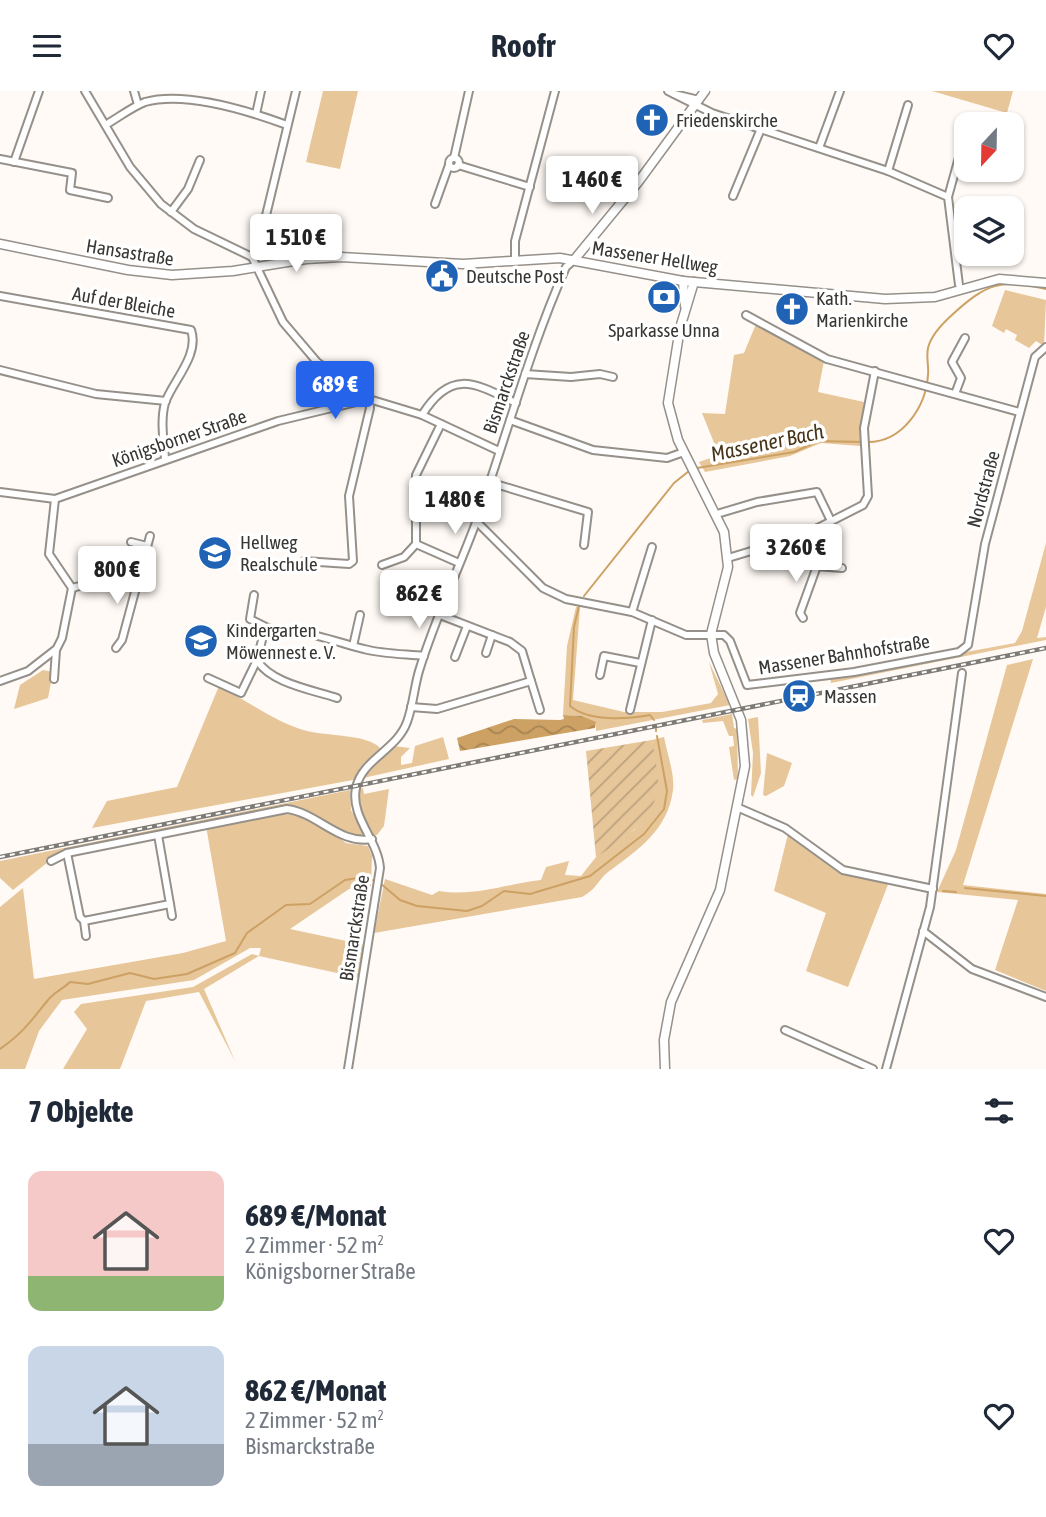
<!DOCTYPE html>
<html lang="de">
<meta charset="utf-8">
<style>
body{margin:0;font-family:"Asap Condensed",sans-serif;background:#f2f2f3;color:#1f2937;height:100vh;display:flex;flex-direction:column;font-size:26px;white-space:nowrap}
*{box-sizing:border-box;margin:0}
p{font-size:23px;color:#747a83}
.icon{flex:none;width:38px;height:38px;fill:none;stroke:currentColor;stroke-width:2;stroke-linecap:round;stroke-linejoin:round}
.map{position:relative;height:978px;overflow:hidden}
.sheet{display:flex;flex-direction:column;background:#fff;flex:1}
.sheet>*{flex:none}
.needle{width:46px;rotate:202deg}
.controls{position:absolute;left:954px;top:21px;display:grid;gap:14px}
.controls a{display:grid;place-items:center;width:70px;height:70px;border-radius:14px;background:#fff;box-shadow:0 2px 5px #0004;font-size:35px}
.price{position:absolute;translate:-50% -60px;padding:0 16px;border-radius:7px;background:#fff;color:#222;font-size:23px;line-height:46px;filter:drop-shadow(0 2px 4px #0008)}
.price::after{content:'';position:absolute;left:50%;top:42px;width:21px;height:16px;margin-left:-10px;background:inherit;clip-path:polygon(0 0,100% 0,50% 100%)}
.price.active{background:#2563eb;color:#fff}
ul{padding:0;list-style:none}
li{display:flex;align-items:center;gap:21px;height:175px;padding:0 28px}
li span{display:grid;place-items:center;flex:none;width:196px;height:140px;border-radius:14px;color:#555}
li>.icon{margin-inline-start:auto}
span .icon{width:84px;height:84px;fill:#fffc;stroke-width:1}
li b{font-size:30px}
h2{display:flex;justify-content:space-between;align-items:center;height:84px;padding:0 28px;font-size:30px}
header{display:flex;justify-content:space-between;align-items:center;height:91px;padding:0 28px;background:#fff;font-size:32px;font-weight:700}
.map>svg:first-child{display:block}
</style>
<header><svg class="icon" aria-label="menu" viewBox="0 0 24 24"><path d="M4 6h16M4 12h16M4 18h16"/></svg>Roofr<svg class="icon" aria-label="heart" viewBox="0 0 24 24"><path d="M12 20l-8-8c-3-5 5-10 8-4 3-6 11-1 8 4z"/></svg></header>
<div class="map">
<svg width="1046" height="978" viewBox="0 0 1046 978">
<defs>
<pattern id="garden-furrows" width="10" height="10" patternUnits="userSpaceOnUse" patternTransform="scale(1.75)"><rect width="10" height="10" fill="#e7c699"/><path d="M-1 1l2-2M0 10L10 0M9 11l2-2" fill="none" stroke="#bca27e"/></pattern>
<pattern id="water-waves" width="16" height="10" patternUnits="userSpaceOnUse" patternTransform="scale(1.75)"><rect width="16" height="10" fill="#cca163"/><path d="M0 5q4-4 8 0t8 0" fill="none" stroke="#a78452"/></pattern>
</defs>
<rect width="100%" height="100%" fill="#fffaf5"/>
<g fill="#e7c699">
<path d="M 323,0 L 358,0 L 340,78 L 306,71 Z"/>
<path d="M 932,0 L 1013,0 L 1007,22 Z"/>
<path d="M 1005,199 L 1046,209 L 1044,255 L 1036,250 L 1029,257 L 1015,249 L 1017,244 L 1006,238 L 1004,242 L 992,235 Z"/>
<path d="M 756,233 L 824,270 L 818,301 L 864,311 L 860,355 L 821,352 L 790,365 L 705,381 L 699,371 L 719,364 L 702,322 L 725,323 L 734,264 L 744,262 Z"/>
<path d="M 1046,452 L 1046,516 L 1037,547 L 1046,546 L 1046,549 L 831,592 L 830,586 L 1015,552 L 1022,540 Z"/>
<path d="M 576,516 L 580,516 L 573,609 L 624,621 L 662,621 L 711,612 L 718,603 L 709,571 L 730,614 L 596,640 L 596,632 L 582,625 L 563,624 L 567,555 Z"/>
<path d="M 1033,568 L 963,794 L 1046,803 L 1046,900 L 995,879 L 1018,809 L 937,801 L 956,759 L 1007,574 Z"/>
<path d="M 43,579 L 53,581 L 48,607 L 14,618 L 20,594 Z"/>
<path d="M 219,595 C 248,610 276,632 307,640 C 325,645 368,643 380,657 L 361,675 L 353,689 L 92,737 L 107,710 L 177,696 Z"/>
<path d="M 732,623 L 734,637 L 737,638 L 738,688 L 734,689 L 729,656 L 734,655 L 733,645 L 729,645 L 723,630 L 703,632 L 702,629 Z"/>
<path d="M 758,626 L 761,682 L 753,706 L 751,704 L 753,662 L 748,628 Z"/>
<path d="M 443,646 L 449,668 L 363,687 L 394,655 L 410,657 L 401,666 L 401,674 L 412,672 L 415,655 Z"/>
<path d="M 664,646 C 667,662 675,684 673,699 C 668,739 638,759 608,781 C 597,790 598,797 582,806 L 374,842 L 385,788 L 432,804 L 439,800 C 474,806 506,793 541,789 L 546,776 L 569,770 L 565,784 L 581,785 L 596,766 L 634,739 L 648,722 L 654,667 L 652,649 Z"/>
<path d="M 767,662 L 792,672 L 784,695 L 766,705 L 763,704 Z"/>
<path d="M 363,697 L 364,703 L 389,698 L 384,735 L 377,744 L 372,744 L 360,715 L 359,698 Z"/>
<path d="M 350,699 L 351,719 L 363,742 L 359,748 C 335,738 315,722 290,715 L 58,763 L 13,799 L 0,787 L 0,770 Z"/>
<path d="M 284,723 L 307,726 L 346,752 L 368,755 L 372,765 L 371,795 L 349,798 L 290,838 L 365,854 L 360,887 L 259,865 L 204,898 L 235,970 L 199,901 L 146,910 L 120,978 L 63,978 L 87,938 L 74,921 L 81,913 L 193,896 L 252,863 L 259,865 L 261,857 L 250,857 L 194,889 L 62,909 L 39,940 L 25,978 L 0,978 L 0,816 L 23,797 L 34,888 L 183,862 L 226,850 L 206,735 Z"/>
<path d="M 788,743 L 841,781 L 889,791 L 848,896 L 806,880 L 826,822 L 774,800 Z"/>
</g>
<path fill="url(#garden-furrows)" d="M 652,649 C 654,662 657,675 658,687 C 661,724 624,749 596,766 L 586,660 Z"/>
<path fill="url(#water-waves)" d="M 563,624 L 582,625 L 596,631 L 595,637 L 460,660 L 457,647 L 514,628 L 560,629 L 564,628 Z"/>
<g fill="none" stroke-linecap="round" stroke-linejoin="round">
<g stroke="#cca163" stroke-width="2">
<path d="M 868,351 C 903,351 926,315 928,284 C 929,276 926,266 928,257 C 931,244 944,231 953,223 C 986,193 1001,187 1046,198"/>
<path d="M 697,377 L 794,361 L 819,350 L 863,351"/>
<path d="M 584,505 L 674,392 L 689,380"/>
<path d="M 579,515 L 574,536 L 570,615 C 589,631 627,628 650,624 L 654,629"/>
<path d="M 656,638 L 656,640"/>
<path d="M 380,792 L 400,809 L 417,815 L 467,820 L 482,815 L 504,800 L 530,803 L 590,785 L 644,743 L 664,718 L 667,700 L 657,645"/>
<path d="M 965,797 L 1046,805"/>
<path d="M 943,800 L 956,801"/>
<path d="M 0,958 C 23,942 31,930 48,909 C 54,901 63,898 70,891 L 88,893 L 130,882 L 154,888 L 187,883 L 235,862 L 247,842 L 286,814 L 310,813 L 345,789 L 364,786 L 375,790"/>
</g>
<g stroke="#95908a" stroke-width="10">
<g id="minor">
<path d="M 85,0 L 130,76 L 161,113 L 194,138 L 252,166 L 283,231 L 317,271 L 369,308 L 422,324 L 499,360"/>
<path d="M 134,0 L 138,14"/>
<path d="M 668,0 L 712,22 L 888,80 L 948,106 L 959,194"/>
<path d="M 674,3 L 699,9"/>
<path d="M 256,23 L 261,0"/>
<path d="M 107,33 C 119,26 132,16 145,11 C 185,0 249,20 287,34"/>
<path d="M 968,33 L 969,31"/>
<path d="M 819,57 L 840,0"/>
<circle cx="454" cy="72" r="5"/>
<path d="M 454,67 L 469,0"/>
<path d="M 0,68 L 72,82 L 70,99 L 108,107"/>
<path d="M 14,71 L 39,0"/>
<path d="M 458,74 L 530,96"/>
<path d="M 888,80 L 908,14"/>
<path d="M 733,105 L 760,40"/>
<path d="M 948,106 L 966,41"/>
<path d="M 435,113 L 449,74"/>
<path d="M 171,121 L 188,98 L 200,69"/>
<path d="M 261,145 L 268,146 L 271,150 L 266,159 L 259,157 L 257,151 L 261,145 L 296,0"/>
<path d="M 515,170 L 515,150 L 555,0"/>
<path d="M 0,205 L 191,239 C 200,264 172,291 165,312 C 160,330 164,351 165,368"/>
<path d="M 746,224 L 827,268 L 1019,321"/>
<path d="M 0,279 L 96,303 L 166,310"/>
<path d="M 525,283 L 571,286 L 600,283 L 613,286"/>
<path d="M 955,303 L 961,287 L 952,271 L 965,247"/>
<path d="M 422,324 C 451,277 475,292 516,312"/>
<path d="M 510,329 L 593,359 L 667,367 L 684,361"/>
<path d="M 489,391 L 588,421 L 584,454"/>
<path d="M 0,401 L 55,408 L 278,330 L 369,308"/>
<path d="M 717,423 L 757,411 L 817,401 L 831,430"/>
<path d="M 476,430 L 543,497 L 566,508 L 632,521 L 686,544 L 724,544 L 730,550 L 747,594 L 854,581 L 959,561 L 968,554 L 985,453 L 1035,266 L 1046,256"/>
<path d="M 131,451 L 147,455"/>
<path d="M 416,453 L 416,384 L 441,333"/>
<path d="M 416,453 L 459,472"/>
<path d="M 728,467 L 804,444 L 863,414 L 868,405 L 864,337 L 875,280"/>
<path d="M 304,470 L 349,473 L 353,470 L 349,405 L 370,317 L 369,308"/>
<path d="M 382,474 L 404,466 L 416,453"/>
<path d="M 817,475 L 842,477"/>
<path d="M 72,497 L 128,482 L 140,482 L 150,445"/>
<path d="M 254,504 L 250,528 L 274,540"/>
<path d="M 632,521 L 652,456"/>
<path d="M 803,527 L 800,522 L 817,475 L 818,437"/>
<path d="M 353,555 L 360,524"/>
<path d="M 116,557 L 122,549 L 140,482"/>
<path d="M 486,562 L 492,544"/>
<path d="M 455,566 L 467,535"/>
<path d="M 600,584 L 604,565 L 640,572"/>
<path d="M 208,587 L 241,602 L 257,569"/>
<path d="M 54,588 L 56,559 L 62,547 L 72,497 L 49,463 L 55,408"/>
<path d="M 0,590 L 28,580 L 55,559"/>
<path d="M 531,590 L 540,619"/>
<path d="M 337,607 C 313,599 270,592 257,569 L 263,545 C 284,529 340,553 364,558 C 383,563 404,563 424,565"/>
<path d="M 411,616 L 437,618 L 531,590 L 522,560 L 510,551 L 440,524"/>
<path d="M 630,619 L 652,529"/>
<path d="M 739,717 L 785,737 L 843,779 L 933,798"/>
<path d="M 67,762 L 80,826 L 84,830 L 170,813 L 158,744"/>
<path d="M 51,770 L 67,762 L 287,718 C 318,722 339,754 372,748"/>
<path d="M 170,813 L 172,825"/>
<path d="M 84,830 L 86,845"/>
<path d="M 923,840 L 972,878 L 1046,906"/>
<path d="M 785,939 L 873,978"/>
<path d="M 348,978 L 380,777 C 378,749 350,726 356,697 C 362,668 397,659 407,631 C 413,615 414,597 419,580 C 435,527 459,478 478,426 C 507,343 530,257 566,176 L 574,169"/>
<path d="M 886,978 L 930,816 L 962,582"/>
</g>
</g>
<g stroke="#95908a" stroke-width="11">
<g id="major">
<path d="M 0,153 L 128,179 L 172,184 L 233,180 L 306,168 L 341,166 L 463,173 L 560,167 L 683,190 L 885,208 L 935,206 L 999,188 L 1046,192"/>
<path d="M 574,169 L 639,90 L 705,0"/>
<path d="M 683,190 L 685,215"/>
<path d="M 665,978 L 664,949 L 671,911 L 720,799 L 745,675 L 741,629 L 714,562 L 711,543 L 728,476 L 724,441 L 678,349 L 668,312 L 680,237 L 694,191"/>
</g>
</g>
<use href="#minor" stroke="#fff" stroke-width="6"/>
<use href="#major" stroke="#fff" stroke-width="8"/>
<g stroke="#7e7b77" stroke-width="4.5">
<path id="rail" d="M 0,766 L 1046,557"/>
</g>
<use href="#rail" stroke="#fff" stroke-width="2" stroke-dasharray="5" stroke-linecap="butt"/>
</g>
<defs>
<g id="church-disc" transform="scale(1.75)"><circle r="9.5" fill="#2063b4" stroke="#fff"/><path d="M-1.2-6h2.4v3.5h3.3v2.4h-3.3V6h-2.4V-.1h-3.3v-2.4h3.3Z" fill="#fff"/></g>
<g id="civic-disc" transform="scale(1.75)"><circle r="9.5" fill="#2063b4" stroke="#fff"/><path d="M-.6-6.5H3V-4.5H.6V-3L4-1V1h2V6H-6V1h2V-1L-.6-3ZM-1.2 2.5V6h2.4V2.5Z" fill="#fff"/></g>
<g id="bank-disc" transform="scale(1.75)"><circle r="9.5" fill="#2063b4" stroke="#fff"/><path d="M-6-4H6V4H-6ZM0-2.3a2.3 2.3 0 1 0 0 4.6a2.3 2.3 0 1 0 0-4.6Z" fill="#fff"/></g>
<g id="school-disc" transform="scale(1.75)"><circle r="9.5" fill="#2063b4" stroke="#fff"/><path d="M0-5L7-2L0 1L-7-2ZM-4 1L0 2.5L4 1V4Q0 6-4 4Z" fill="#fff"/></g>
<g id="station-disc" transform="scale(1.75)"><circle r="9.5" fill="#2063b4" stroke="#fff"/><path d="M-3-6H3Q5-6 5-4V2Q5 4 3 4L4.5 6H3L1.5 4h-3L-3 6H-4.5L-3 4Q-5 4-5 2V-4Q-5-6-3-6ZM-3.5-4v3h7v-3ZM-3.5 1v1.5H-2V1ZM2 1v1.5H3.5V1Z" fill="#fff"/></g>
</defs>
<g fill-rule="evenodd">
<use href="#church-disc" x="652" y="29"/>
<use href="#civic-disc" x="442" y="185"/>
<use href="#bank-disc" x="664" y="206"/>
<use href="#church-disc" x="792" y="218"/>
<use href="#school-disc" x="215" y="462"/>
<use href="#school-disc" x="201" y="550"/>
<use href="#station-disc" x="799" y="605"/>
</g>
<g text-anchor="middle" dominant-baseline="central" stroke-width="7" stroke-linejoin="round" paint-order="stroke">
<g font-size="19" fill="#393734" stroke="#fff" text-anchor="start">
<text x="676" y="29">Friedenskirche</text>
<text x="466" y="185">Deutsche Post</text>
<text x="816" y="207">Kath.<tspan x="816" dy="22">Marienkirche</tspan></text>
<text x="664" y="239" text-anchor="middle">Sparkasse Unna</text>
<text x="240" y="451">Hellweg<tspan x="240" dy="22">Realschule</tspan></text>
<text x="226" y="539">Kindergarten<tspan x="226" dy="22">Möwennest e. V.</tspan></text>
<text x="824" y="605">Massen</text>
</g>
<g font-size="19" fill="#393734" stroke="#fff">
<text transform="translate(130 161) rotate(9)">Hansastraße</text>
<text transform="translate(655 166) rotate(9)">Massener Hellweg</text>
<text transform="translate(124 211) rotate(10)">Auf der Bleiche</text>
<text transform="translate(506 291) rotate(-71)">Bismarckstraße</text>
<text transform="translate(179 347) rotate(-19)">Königsborner Straße</text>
<text transform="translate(983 398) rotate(-75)">Nordstraße</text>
<text transform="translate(844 563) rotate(-9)">Massener Bahnhofstraße</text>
<text transform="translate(354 837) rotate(-81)">Bismarckstraße</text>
</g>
<g font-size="21" font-style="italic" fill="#473419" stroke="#fff">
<text transform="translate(767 351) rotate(-12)">Massener Bach</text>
</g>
</g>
</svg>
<div class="controls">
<a><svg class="needle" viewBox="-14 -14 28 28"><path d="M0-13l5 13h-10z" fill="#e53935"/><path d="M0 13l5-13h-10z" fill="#747a83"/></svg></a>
<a><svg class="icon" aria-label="layers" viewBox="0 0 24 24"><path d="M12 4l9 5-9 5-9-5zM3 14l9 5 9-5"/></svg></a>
</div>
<b class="price" style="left:592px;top:125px">1 460 €</b>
<b class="price" style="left:296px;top:183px">1 510 €</b>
<b class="price active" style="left:335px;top:330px">689 €</b>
<b class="price" style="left:455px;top:445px">1 480 €</b>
<b class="price" style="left:796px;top:493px">3 260 €</b>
<b class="price" style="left:117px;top:515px">800 €</b>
<b class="price" style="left:419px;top:539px">862 €</b>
</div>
<section class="sheet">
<h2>7 Objekte<svg class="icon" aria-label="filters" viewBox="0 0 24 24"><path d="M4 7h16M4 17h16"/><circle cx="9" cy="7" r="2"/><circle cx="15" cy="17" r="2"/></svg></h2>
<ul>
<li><span style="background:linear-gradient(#f6c9c9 75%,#8fb573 0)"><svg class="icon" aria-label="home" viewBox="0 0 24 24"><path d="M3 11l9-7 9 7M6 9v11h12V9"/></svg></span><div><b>689 €/Monat</b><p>2 Zimmer · 52 m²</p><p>Königsborner Straße</p></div><svg class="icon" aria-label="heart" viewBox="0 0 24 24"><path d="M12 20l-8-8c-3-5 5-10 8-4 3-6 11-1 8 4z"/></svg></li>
<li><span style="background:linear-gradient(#c9d6e8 70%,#9aa5b1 0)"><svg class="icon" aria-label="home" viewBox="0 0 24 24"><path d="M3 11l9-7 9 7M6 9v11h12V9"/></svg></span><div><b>862 €/Monat</b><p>2 Zimmer · 52 m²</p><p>Bismarckstraße</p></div><svg class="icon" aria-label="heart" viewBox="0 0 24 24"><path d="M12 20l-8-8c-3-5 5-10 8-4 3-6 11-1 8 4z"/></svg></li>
</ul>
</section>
